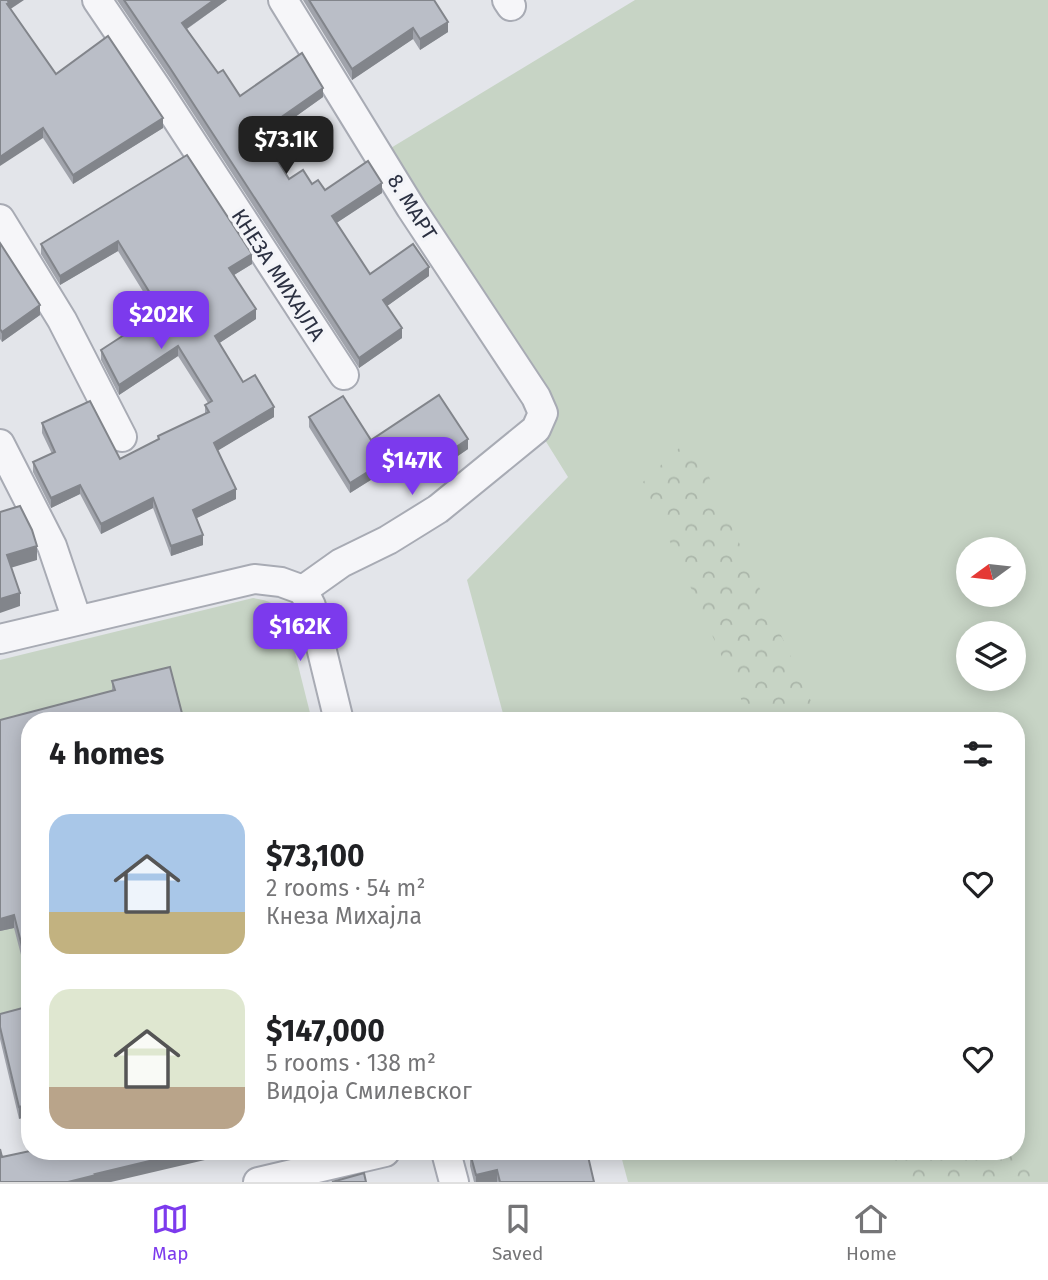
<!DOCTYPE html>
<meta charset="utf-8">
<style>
body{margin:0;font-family:"Fira Sans",sans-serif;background:#f2f2f2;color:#202124;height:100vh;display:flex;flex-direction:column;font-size:26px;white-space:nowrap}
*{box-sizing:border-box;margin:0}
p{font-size:23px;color:#757577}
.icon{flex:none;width:38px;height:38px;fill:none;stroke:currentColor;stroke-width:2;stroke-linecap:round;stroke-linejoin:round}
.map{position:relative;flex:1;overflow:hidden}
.side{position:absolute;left:21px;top:712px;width:1004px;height:448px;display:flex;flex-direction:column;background:#fff;border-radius:28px;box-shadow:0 4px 18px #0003}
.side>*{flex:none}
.needle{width:46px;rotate:255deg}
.controls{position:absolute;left:956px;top:537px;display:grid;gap:14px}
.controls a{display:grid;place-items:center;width:70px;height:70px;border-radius:50%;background:#fff;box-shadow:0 4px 18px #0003;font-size:35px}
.price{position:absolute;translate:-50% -60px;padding:0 16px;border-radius:14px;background:#7c3aed;color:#fff;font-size:23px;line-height:46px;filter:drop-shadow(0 2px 4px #0008)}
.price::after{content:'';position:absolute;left:50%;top:42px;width:21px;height:16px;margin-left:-10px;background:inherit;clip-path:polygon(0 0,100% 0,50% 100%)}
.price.active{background:#222;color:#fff}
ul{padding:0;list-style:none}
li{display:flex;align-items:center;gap:21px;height:175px;padding:0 28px}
li span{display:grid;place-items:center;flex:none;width:196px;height:140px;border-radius:21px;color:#555}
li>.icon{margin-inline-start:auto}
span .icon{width:84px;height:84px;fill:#fffc;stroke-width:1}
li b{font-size:30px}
h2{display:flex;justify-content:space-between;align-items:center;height:84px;padding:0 28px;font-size:30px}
.tabs{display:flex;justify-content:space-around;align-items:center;height:98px;border-top:2px solid #e0e0e0;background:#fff;font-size:19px;color:#757577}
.tabs a{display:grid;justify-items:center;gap:4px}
.tabs .active{color:#7c3aed}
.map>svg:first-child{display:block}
</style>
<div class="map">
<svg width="1048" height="1182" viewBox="0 0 1048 1182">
<defs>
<pattern id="forest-crowns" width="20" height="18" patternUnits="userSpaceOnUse" patternTransform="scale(1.75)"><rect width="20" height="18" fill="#c7d4c5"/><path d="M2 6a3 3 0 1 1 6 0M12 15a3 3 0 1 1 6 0" fill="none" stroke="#abb6aa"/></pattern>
</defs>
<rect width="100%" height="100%" fill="#e3e5ea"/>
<g fill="#c7d4c5" fill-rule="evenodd">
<path d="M 635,0 L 1048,0 L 1048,1182 L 628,1182 L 620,1152 L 1017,1152 L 1017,721 L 505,721 L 467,580 L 568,477 L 371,160 ZM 968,550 L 1013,550 L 1013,595 L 968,595 ZM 968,634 L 1013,634 L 1013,679 L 968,679 Z"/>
<path d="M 253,598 C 269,600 277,604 286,617 L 312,721 L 30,721 L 30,1008 L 0,1015 L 0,660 Z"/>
</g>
<g fill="url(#forest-crowns)">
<path d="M 691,437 L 820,721 L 751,721 L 643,482 Z"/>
<path d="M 1017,1140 L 1037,1182 L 900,1182 L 885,1152 L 1017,1152 Z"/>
</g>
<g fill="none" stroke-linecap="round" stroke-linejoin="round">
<g stroke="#a8abb4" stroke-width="32">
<g id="street">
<path d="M 97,0 L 156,87 L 344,375"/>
<path d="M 283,0 L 411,208 L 536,397 L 543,413 L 536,429 L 438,509 L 388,540 L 341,563 L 303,590"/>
<path d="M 507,0 L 511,6"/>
<path d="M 0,219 L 62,320 L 122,437"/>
<path d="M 0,444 L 52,546 L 77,620"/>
<path d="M 303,590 L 311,606 L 339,721"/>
<path d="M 0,639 L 254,579 L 281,582 L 303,590"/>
<path d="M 446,1152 L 454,1182"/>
<path d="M 258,1182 L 385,1152"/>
</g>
</g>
<use href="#street" stroke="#f6f6f9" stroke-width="28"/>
</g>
<g fill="#a0a3ab">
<path d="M 117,0 L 227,0 L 187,29 L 218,73 L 240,96 L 323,97 L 264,139 L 289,179 L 312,184 L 325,190 L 382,193 L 336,223 L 370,274 L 429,276 L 387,306 L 402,338 L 359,368 L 170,78 Z"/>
<path d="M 303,0 L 434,0 L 448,32 L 420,50 L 413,39 L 352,80 Z"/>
<path d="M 11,9 L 56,74 L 163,128 L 73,184 L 43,138 Z"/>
<path d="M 187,155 L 252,264 L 234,275 L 256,319 L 219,343 L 243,382 L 274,417 L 218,450 L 236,499 L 196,518 L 203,545 L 171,556 L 153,508 L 101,534 L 80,494 L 51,508 L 33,472 L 33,462 L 52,454 L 42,433 L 42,423 L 120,459 L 158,440 L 158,436 L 205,414 L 205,405 L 208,403 L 178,356 L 119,395 L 101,360 L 101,350 L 157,314 L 118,251 L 60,285 L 41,254 L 41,244 Z"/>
<path d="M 0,243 L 40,315 L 2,342 L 0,339 Z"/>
<path d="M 309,417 L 371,440 L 468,449 L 424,479 L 409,456 L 350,493 L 309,427 Z"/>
<path d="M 170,667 L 184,721 L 30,721 L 30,977 L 27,978 L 14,928 L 0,931 L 0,720 L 112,691 L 112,681 Z"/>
<path d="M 30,1006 L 19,1119 L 0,1039 L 0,1014 Z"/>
<path d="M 470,1153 L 594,1182 L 474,1182 L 470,1166 Z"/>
</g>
<g fill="#82858b">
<path d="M 9,0 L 24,0 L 9,10 L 7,14 L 8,1 Z"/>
<path d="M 214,0 L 227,0 L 182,32 L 182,23 Z"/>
<path d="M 448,22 L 448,32 L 420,50 L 420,39 Z"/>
<path d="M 413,28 L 413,39 L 352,80 L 352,69 Z"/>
<path d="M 323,88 L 323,97 L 260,142 L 260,132 Z"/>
<path d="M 163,118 L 163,128 L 73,184 L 73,175 Z"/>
<path d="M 43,128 L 43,138 L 0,166 L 0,157 Z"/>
<path d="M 382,183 L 382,193 L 332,226 L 332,216 Z"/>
<path d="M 118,241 L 118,251 L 60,285 L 60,276 Z"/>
<path d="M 252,254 L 252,264 L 229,278 L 229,268 Z"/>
<path d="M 429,267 L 429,276 L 383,309 L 383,300 Z"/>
<path d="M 40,305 L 40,315 L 2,342 L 2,332 Z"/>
<path d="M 256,309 L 256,319 L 215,346 L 215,336 Z"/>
<path d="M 402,328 L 402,338 L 359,368 L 359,358 Z"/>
<path d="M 178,346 L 178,356 L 119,395 L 119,385 Z"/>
<path d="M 274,407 L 274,417 L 214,453 L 214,443 Z"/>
<path d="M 468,439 L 468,449 L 424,479 L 424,469 Z"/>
<path d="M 409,446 L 409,456 L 350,493 L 350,483 Z"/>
<path d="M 80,485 L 80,494 L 51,508 L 51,498 Z"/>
<path d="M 236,489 L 236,499 L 193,520 L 193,510 Z"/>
<path d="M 153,498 L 153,508 L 101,534 L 101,524 Z"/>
<path d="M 203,535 L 203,545 L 171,556 L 171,546 Z"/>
<path d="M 37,546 L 37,560 L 7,569 L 7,555 Z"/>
<path d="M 20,593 L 20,606 L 0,613 L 0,599 Z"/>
<path d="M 14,915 L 14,928 L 0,931 L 0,919 Z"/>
<path d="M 30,965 L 30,977 L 27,978 L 27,966 Z"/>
<path d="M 30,1104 L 30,1116 L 19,1119 L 19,1107 Z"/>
<path d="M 187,1152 L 239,1152 L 111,1182 L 68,1182 L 95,1174 Z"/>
<path d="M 497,1170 L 497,1182 L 476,1182 L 476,1175 Z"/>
</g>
<g fill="#babec7" stroke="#82858b" stroke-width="2">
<path d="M 0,0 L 9,0 L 8,1 L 9,3 L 7,4 L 56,74 L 108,36 L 163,118 L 73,175 L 43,128 L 0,157 Z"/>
<path d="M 124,0 L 214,0 L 182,23 L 218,73 L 223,70 L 240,96 L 302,53 L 323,88 L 260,132 L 289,179 L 303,170 L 312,184 L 318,180 L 325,190 L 368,161 L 382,183 L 332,216 L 370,274 L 413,244 L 429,267 L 383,300 L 402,328 L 359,358 L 170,68 Z"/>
<path d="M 309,0 L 434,0 L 448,22 L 420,39 L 413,28 L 352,69 Z"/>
<path d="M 187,155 L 252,254 L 229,268 L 256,309 L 215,336 L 243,382 L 255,375 L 274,407 L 214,443 L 236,489 L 193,510 L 203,535 L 171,546 L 153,498 L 101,524 L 80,485 L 51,498 L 33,462 L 55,452 L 42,423 L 90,401 L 120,459 L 159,439 L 158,436 L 209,412 L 205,405 L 212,401 L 178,346 L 119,385 L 101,350 L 161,311 L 118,241 L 60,276 L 41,244 Z"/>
<path d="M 0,243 L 40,305 L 2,332 L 0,329 Z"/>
<path d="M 439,395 L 468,439 L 424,469 L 409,446 L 350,483 L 309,417 L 343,396 L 371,440 Z"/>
<path d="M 20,506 L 32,530 L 37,546 L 7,555 L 20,593 L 0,599 L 0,512 Z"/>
<path d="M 170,667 L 184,721 L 30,721 L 30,965 L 27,966 L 14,915 L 0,919 L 0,720 L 115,690 L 112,681 Z"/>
<path d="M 30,1006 L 30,1104 L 19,1107 L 0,1027 L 0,1014 Z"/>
<path d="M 0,1149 L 2,1157 L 30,1151 L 187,1152 L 95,1174 L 96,1175 L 68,1182 L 0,1182 Z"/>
<path d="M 476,1152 L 587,1152 L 594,1182 L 500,1182 L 497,1170 L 476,1175 L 470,1153 Z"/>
<path d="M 364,1173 L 366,1182 L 332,1182 Z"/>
</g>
<g text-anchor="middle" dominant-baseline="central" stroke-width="7" stroke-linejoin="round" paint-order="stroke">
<g font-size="21" fill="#2c3142" stroke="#f3f4f8">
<text transform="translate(412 207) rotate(58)">8. МАРТ</text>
<text transform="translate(278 275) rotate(57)">КНЕЗА МИХАЈЛА</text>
</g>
</g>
</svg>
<div class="controls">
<a><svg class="needle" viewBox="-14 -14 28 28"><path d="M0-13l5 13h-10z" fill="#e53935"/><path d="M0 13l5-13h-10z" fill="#757577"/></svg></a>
<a><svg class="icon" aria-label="layers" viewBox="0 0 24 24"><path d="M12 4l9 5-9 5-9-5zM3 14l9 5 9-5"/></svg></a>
</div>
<b class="price active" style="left:286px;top:176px">$73.1K</b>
<b class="price" style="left:161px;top:351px">$202K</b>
<b class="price" style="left:412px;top:497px">$147K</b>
<b class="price" style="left:300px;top:663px">$162K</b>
<section class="side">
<h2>4 homes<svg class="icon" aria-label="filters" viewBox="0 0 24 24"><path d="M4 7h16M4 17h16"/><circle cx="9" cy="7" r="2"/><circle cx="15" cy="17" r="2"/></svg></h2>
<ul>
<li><span style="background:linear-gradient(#a9c7e8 70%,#c2b280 0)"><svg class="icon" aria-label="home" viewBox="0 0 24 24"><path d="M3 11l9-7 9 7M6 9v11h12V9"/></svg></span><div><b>$73,100</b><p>2 rooms · 54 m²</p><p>Кнеза Михајла</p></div><svg class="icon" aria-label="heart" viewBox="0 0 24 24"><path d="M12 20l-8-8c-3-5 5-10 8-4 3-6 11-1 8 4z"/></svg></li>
<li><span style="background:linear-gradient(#dfe7d0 70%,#b9a48a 0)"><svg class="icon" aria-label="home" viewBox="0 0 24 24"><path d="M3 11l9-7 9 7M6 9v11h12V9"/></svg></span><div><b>$147,000</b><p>5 rooms · 138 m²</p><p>Видоја Смилевског</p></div><svg class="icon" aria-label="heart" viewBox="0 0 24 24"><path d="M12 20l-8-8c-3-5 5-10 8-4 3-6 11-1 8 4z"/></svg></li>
</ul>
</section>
</div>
<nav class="tabs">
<a class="active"><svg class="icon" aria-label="map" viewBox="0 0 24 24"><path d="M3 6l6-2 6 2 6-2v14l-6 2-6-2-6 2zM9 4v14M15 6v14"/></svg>Map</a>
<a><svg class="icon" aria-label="saved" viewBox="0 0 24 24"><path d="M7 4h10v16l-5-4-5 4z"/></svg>Saved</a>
<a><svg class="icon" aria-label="home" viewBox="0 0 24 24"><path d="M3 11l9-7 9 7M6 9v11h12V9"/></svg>Home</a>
</nav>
